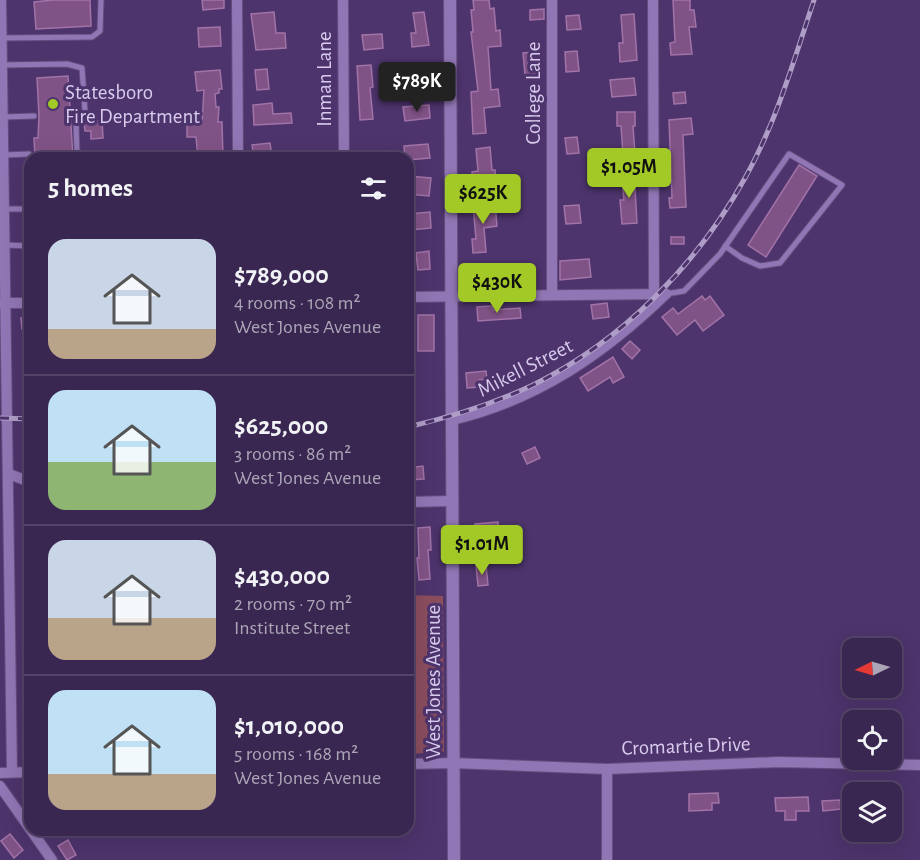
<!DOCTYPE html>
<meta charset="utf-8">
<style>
body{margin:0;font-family:"Alegreya Sans",sans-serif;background:#45335b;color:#f1f3f6;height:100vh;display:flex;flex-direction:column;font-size:22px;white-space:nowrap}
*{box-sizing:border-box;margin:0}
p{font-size:20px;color:#aba5b7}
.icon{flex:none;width:33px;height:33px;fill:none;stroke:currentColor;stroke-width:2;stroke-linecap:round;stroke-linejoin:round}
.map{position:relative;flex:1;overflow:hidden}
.drawer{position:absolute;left:24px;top:152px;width:390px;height:684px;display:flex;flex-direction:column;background:#3a2751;border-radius:18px;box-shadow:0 6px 24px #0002,0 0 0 2px #544468}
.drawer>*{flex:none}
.needle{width:39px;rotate:265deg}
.tools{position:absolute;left:842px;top:638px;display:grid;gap:12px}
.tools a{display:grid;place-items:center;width:60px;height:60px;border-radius:12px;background:#3a2751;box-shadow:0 6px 24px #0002,0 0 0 2px #544468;font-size:30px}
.price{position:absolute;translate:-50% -51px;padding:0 14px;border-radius:6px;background:#a3c926;color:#111;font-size:20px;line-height:39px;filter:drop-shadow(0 2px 3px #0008)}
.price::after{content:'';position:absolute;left:50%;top:36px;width:18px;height:14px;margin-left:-9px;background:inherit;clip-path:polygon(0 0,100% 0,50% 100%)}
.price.selected{background:#222;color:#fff}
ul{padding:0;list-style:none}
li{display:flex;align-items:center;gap:18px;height:150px;padding:0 24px}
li+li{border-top:2px solid #544468}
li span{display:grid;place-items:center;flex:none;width:168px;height:120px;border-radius:18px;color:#555}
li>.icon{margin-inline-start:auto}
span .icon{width:72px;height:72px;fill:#fffc;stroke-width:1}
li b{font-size:26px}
h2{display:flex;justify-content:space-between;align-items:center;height:72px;padding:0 24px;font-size:26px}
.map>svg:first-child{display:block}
</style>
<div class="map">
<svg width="920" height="860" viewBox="0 0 920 860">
<rect width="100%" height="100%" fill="#4d346c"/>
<path fill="#8a4d5e" d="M 408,595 L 443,596 L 444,752 L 408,754 Z"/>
<g fill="#805386" stroke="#a273a8" stroke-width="1.5">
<path d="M 53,0 L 90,0 L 91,26 L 36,29 L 34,2 Z"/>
<path d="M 202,0 L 224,0 L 224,8 L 203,10 Z"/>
<path d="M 473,0 L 489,0 L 490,9 L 494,8 L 496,31 L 500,30 L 501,46 L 488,47 L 491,90 L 498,89 L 500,106 L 484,108 L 486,133 L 473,134 L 471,92 L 478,91 L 471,32 L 473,32 L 471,10 L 474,10 Z"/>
<path d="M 673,0 L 690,0 L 690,10 L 694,10 L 696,27 L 689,27 L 692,54 L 671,55 L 670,43 L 675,42 Z"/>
<path d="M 544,9 L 544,19 L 530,20 L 530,10 Z"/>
<path d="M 274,12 L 276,33 L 285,33 L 286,48 L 256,50 L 251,14 Z"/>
<path d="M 424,12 L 429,45 L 412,47 L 411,33 L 416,33 L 413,13 Z"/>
<path d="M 634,14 L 637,60 L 620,62 L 619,43 L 623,43 L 621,15 Z"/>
<path d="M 579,15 L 581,29 L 567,30 L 566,16 Z"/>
<path d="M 220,27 L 221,46 L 199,47 L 198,28 Z"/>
<path d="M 382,34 L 383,48 L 364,50 L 362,35 Z"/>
<path d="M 577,51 L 579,71 L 566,72 L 565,52 Z"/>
<path d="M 534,52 L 536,74 L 525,75 L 523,53 Z"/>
<path d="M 371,65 L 373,87 L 370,88 L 373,119 L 360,120 L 357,66 Z"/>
<rect x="413" y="67" width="13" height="18"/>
<path d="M 267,69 L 269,89 L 257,90 L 255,70 Z"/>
<path d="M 220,70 L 222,89 L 219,89 L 219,93 L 215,94 L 216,107 L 219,107 L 218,122 L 222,122 L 223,157 L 198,158 L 196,137 L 187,137 L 187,122 L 202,122 L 204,90 L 197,91 L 195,72 Z"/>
<path d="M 68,76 L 73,158 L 35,158 L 34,138 L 38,138 L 39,116 L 37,78 Z"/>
<path d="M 634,78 L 636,95 L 612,97 L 610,80 Z"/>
<path d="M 685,92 L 686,103 L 674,104 L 673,93 Z"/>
<path d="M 272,103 L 273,114 L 291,113 L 292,123 L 254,125 L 253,105 Z"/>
<path d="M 429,105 L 430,118 L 405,121 L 403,107 Z"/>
<path d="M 617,112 L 635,112 L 635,126 L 633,126 L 635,154 L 623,155 L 621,126 L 617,126 Z"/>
<path d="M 691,118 L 693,134 L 683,135 L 686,207 L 670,208 L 669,198 L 672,198 L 669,120 Z"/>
<path d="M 102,120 L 103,138 L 91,139 L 91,131 L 85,131 L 84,122 Z"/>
<path d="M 577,137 L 579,153 L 567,154 L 565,138 Z"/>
<path d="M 270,143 L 272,156 L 254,158 L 252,145 Z"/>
<path d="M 428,144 L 430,158 L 408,160 L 408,158 L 405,158 L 404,146 Z"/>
<path d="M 490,147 L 492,170 L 495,170 L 496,186 L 473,188 L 472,172 L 478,171 L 476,149 Z"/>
<path d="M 799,165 L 817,176 L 766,257 L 748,245 Z"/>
<path d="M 634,171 L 637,223 L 622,224 L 620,200 L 624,200 L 621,172 Z"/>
<path d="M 408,176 L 431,178 L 429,196 L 408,194 Z"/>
<path d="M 495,203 L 497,226 L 484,228 L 486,252 L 473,253 L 472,239 L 476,239 L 473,205 Z"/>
<path d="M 579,205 L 581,223 L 566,224 L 564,206 Z"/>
<path d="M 430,212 L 431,228 L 410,230 L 409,214 Z"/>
<rect x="671" y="237" width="13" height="7"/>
<path d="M 429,251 L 430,269 L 418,270 L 416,253 Z"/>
<path d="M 589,259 L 591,277 L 560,280 L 560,261 Z"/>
<path d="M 500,266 L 501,285 L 484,286 L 483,279 L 476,280 L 475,268 Z"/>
<path d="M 702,296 L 705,300 L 710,296 L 724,315 L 703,331 L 695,320 L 677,335 L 662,317 L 673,308 L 678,314 Z"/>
<path d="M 607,303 L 609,317 L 593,319 L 591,305 Z"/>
<path d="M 492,306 L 493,310 L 520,308 L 521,318 L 478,321 L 477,307 Z"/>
<rect x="418" y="315" width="16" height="36"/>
<path d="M 21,318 L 30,318 L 30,329 L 22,329 Z"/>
<path d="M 630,341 L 640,350 L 632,359 L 622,349 Z"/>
<path d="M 613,357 L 624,377 L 613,383 L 610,377 L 588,391 L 580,378 Z"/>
<path d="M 486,371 L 487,379 L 479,380 L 480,387 L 467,388 L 466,373 Z"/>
<path d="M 535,447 L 540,458 L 527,464 L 522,453 Z"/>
<path d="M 423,466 L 424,479 L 408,480 L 408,468 Z"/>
<path d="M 498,522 L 499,534 L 476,536 L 475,524 Z"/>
<path d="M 430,527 L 431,550 L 428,550 L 430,579 L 419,580 L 417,558 L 419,558 L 418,528 Z"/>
<path d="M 486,565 L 488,585 L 478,586 L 476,566 Z"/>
<path d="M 718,793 L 719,803 L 712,803 L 712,810 L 689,811 L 689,794 Z"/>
<path d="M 808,797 L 809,811 L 796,811 L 796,820 L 785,820 L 785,811 L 776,811 L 775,798 Z"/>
<path d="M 840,800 L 841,809 L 823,811 L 822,801 Z"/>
<path d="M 10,834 L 23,850 L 14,858 L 1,841 Z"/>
<path d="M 68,840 L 76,855 L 67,860 L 58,846 Z"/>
</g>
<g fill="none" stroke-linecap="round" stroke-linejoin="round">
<g stroke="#644e7e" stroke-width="7">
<g id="service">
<path d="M 1,38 L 92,37 L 100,31 L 101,0"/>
<path d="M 2,65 L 67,64 L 82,68 L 85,112 L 76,125 L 77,152 L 83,158"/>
<path d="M 3,117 L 34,116"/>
<path d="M 4,155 L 29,154"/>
<path d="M 5,209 L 30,209"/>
<path d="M 6,245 L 30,246"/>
<path d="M 666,294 L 684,291 L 720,254 L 789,154 L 842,185 L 780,263 L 760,266 L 742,258 L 725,246"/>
</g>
</g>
<g stroke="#644e7e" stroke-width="12">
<g id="minor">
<path d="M 1,0 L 12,772"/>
<path d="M 237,0 L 238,158"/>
<path d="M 343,0 L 344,158"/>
<path d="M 653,0 L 654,293"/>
<path d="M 552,294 L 552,0"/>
<path d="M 408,297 L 666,294"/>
<path d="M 0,303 L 30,303"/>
<path d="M 452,420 C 537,400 604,354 666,294"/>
<path d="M 9,474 L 30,482"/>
<path d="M 408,502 L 451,501"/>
<path d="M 408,764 L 453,763 L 607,769 L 778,762 L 920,765"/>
<path d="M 0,773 L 30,772"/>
<path d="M 0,786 L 52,860"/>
<path d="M 607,860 L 607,769"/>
</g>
</g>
<g stroke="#644e7e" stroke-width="14">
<path id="tertiary" d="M 450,0 L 454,860"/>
</g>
<use href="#service" stroke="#9076b4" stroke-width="5"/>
<use href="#minor" stroke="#9076b4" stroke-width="10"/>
<use href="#tertiary" stroke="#9076b4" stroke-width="12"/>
<g stroke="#ae9dc6" stroke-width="5">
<g id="rail">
<path d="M 0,418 L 30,419"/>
<path d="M 408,427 C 451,417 493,404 533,385 C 622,341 697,265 745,178 C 776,123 794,60 814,0"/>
</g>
</g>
<use href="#rail" stroke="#4d346c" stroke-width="3" stroke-dasharray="9" stroke-linecap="butt"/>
</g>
<circle fill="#a3c926" stroke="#4d346c" stroke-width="2" cx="53" cy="104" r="6"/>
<g text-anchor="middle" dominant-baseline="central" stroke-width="6" stroke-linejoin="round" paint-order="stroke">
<g font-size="21" fill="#d8cbed" stroke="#4d346c">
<text transform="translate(324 79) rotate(-90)">Inman Lane</text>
<text transform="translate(533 93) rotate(-90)">College Lane</text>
<text transform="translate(525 368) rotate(-27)">Mikell Street</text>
<text transform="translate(433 682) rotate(-90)">West Jones Avenue</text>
<text transform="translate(686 746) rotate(-2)">Cromartie Drive</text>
</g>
<g font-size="21" fill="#d8cbed" stroke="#4d346c" text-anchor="start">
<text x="65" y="92">Statesboro<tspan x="65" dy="24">Fire Department</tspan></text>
</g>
</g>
</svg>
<div class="tools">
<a><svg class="needle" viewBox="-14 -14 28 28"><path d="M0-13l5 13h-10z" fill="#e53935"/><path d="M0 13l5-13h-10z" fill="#aba5b7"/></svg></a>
<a><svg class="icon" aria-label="locate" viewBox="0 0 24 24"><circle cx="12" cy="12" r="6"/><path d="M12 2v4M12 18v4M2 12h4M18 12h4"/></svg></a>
<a><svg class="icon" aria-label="layers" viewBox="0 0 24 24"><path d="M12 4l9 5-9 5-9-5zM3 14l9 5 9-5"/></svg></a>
</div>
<b class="price selected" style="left:417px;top:113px">$789K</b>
<b class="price" style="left:629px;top:199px">$1.05M</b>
<b class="price" style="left:483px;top:225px">$625K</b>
<b class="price" style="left:497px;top:314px">$430K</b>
<b class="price" style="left:482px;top:576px">$1.01M</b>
<section class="drawer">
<h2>5 homes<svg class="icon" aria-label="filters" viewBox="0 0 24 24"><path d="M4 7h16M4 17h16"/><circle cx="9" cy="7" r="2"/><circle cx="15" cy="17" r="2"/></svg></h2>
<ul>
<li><span style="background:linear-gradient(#c9d6e8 75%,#b9a48a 0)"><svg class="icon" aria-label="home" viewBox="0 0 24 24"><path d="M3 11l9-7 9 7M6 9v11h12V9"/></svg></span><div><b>$789,000</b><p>4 rooms · 108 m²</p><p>West Jones Avenue</p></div></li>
<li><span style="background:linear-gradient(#bfe0f5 60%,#8fb573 0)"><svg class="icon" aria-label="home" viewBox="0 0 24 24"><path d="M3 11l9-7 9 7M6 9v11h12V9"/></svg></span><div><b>$625,000</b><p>3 rooms · 86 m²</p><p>West Jones Avenue</p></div></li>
<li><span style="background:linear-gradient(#c9d6e8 65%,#b9a48a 0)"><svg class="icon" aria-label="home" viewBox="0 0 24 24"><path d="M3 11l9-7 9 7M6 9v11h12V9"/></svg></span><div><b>$430,000</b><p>2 rooms · 70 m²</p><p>Institute Street</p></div></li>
<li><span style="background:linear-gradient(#bfe0f5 70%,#b9a48a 0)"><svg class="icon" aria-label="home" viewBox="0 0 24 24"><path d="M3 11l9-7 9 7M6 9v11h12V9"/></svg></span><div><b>$1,010,000</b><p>5 rooms · 168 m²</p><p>West Jones Avenue</p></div></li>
</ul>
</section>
</div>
